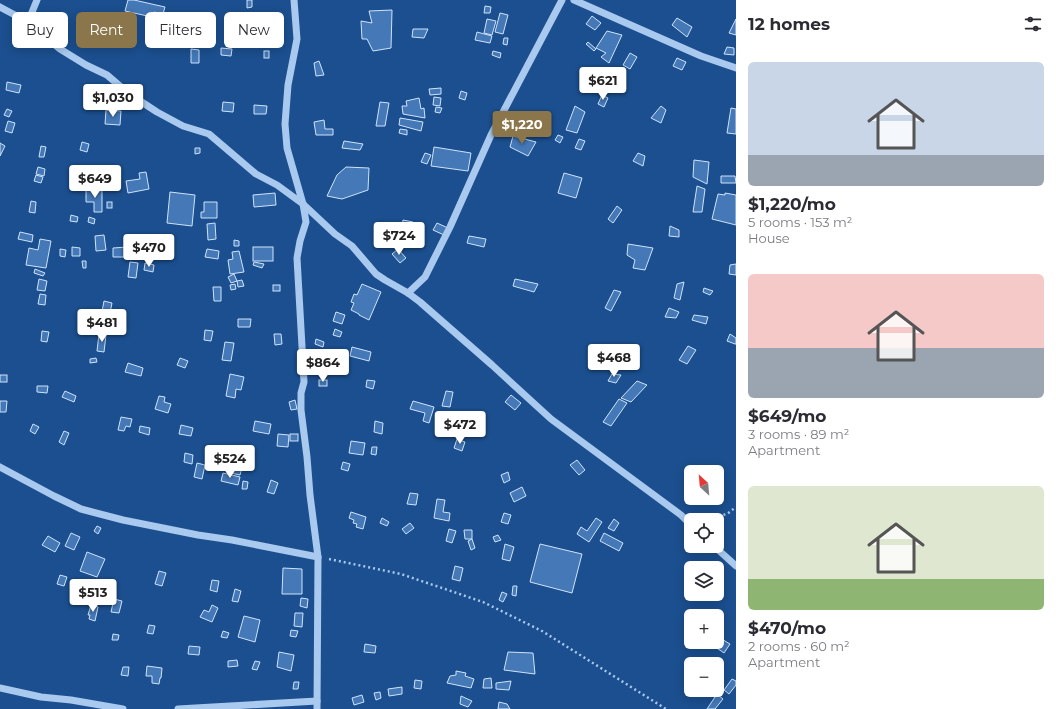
<!DOCTYPE html>
<meta charset="utf-8">
<style>
body{margin:0;font-family:Montserrat,sans-serif;background:#f2f2f3;color:#2b2b33;height:100vh;display:flex;flex-direction:column;font-size:15px;white-space:nowrap}
*{box-sizing:border-box;margin:0}
p{font-size:13px;color:#7c7c81}
.icon{flex:none;width:22px;height:22px;fill:none;stroke:currentColor;stroke-width:2;stroke-linecap:round;stroke-linejoin:round}
.map{position:relative;flex:1;overflow:hidden}
.details{display:flex;flex-direction:column;background:#fff;width:320px}
.details>*{flex:none}
.guide{position:absolute;left:12px;top:12px;width:380px;height:36px;display:flex;gap:8px}
.needle{width:26px;rotate:334deg}
.buttons{position:absolute;left:684px;top:465px;display:grid;gap:8px}
.buttons a{display:grid;place-items:center;width:40px;height:40px;border-radius:6px;background:#fff;box-shadow:0 2px 10px #0003;font-size:20px}
.price{position:absolute;translate:-50% -34px;padding:0 9px;border-radius:4px;background:#fff;color:#222;font-size:13px;line-height:26px;filter:drop-shadow(0 1px 2px #0008)}
.price::after{content:'';position:absolute;left:50%;top:24px;width:12px;height:9px;margin-left:-6px;background:inherit;clip-path:polygon(0 0,100% 0,50% 100%)}
.price.selected{background:#8a764a;color:#fff}
ul{padding:0;list-style:none}
li{display:grid;align-content:center;gap:8px;height:212px;padding:0 12px}
li span{display:grid;place-items:center;height:124px;border-radius:6px;color:#555}
li>.icon{margin-inline-start:auto}
span .icon{width:72px;height:72px;fill:#fffc;stroke-width:1}
li b{font-size:17px}
h2{display:flex;justify-content:space-between;align-items:center;height:48px;padding:0 12px;font-size:17px}
.tag{padding:0 14px;border-radius:6px;background:#fff;box-shadow:0 2px 10px #0003;font-size:14px;line-height:36px}
.tag.selected{background:#8a764a;color:#fff}
main{display:flex;flex:1;min-height:0}
.map>svg:first-child{display:block}
</style>
<main>
<div class="map">
<svg width="736" height="709" viewBox="0 0 736 709">
<rect width="100%" height="100%" fill="#1b4f8f"/>
<g fill="#4478b7" stroke="#cfe3fa">
<path d="M 128,0 L 134,0 L 165,7 L 163,14 L 154,12 L 152,17 L 125,11 Z"/>
<path d="M 247,0 L 252,0 L 252,7 L 247,8 Z"/>
<path d="M 485,6 L 491,7 L 490,13 L 484,13 Z"/>
<path d="M 392,10 L 391,48 L 373,51 L 367,39 L 362,39 L 361,21 L 372,23 L 369,11 Z"/>
<path d="M 155,13 L 163,15 L 160,27 L 151,25 Z"/>
<path d="M 500,13 L 508,15 L 503,34 L 495,32 Z"/>
<path d="M 259,15 L 266,16 L 266,22 L 259,22 Z"/>
<path d="M 592,16 L 601,23 L 595,30 L 586,24 Z"/>
<path d="M 677,18 L 692,27 L 687,37 L 672,25 Z"/>
<path d="M 487,19 L 496,21 L 492,35 L 484,33 Z"/>
<path d="M 736,19 L 736,35 L 729,33 Z"/>
<path d="M 413,29 L 428,29 L 424,38 L 412,37 Z"/>
<path d="M 607,31 L 622,35 L 609,63 L 601,57 L 606,53 L 596,48 Z"/>
<path d="M 477,32 L 492,36 L 490,43 L 475,40 Z"/>
<path d="M 504,38 L 508,38 L 507,45 L 503,44 Z"/>
<path d="M 588,42 L 596,49 L 594,51 L 586,44 Z"/>
<path d="M 727,47 L 734,48 L 734,55 L 724,54 Z"/>
<path d="M 221,48 L 232,49 L 231,56 L 221,55 Z"/>
<path d="M 191,49 L 199,50 L 199,63 L 191,63 Z"/>
<rect x="264" y="51" width="5" height="7"/>
<path d="M 493,51 L 501,53 L 500,58 L 492,55 Z"/>
<path d="M 630,53 L 637,57 L 630,69 L 623,65 Z"/>
<path d="M 677,58 L 686,62 L 682,70 L 673,66 Z"/>
<path d="M 319,61 L 324,75 L 316,76 L 314,63 Z"/>
<path d="M 7,82 L 21,85 L 19,93 L 6,90 Z"/>
<path d="M 89,85 L 99,90 L 95,98 L 85,93 Z"/>
<path d="M 441,88 L 441,94 L 430,95 L 429,89 Z"/>
<path d="M 461,91 L 467,93 L 465,100 L 459,98 Z"/>
<path d="M 602,95 L 608,98 L 604,107 L 598,104 Z"/>
<path d="M 434,97 L 441,98 L 440,106 L 433,105 Z"/>
<path d="M 419,98 L 421,109 L 424,108 L 425,118 L 403,114 L 402,106 L 407,106 L 406,101 Z"/>
<path d="M 223,102 L 234,103 L 233,112 L 222,111 Z"/>
<path d="M 380,102 L 389,103 L 385,126 L 376,126 Z"/>
<path d="M 254,105 L 267,106 L 266,114 L 254,114 Z"/>
<path d="M 575,106 L 585,112 L 577,133 L 566,130 Z"/>
<path d="M 661,106 L 666,110 L 661,123 L 651,118 Z"/>
<path d="M 436,107 L 442,108 L 440,113 L 435,112 Z"/>
<path d="M 731,108 L 736,109 L 736,134 L 727,133 Z"/>
<path d="M 7,109 L 12,111 L 9,117 L 4,115 Z"/>
<path d="M 106,110 L 121,111 L 120,125 L 105,124 Z"/>
<path d="M 400,118 L 423,122 L 421,131 L 399,125 Z"/>
<path d="M 324,120 L 325,129 L 333,129 L 333,135 L 316,135 L 314,122 Z"/>
<path d="M 8,121 L 15,123 L 12,133 L 5,131 Z"/>
<path d="M 400,129 L 407,130 L 407,135 L 399,133 Z"/>
<path d="M 558,135 L 563,137 L 560,143 L 555,140 Z"/>
<path d="M 513,136 L 536,142 L 528,156 L 510,147 Z"/>
<path d="M 579,139 L 585,141 L 581,150 L 575,148 Z"/>
<path d="M 344,141 L 363,144 L 360,150 L 342,148 Z"/>
<path d="M 82,142 L 89,144 L 87,152 L 80,150 Z"/>
<path d="M 0,143 L 5,146 L 0,156 Z"/>
<path d="M 41,146 L 46,147 L 44,157 L 39,157 Z"/>
<path d="M 434,147 L 471,153 L 468,171 L 431,166 Z"/>
<path d="M 195,148 L 200,148 L 200,153 L 195,154 Z"/>
<path d="M 425,153 L 431,155 L 427,164 L 421,162 Z"/>
<path d="M 638,153 L 645,156 L 643,166 L 633,161 Z"/>
<path d="M 694,160 L 709,162 L 707,184 L 693,177 Z"/>
<path d="M 38,167 L 45,169 L 44,176 L 36,174 Z"/>
<path d="M 346,167 L 369,168 L 368,190 L 342,199 L 327,196 L 337,175 Z"/>
<path d="M 146,172 L 149,189 L 128,193 L 126,181 L 140,179 L 139,173 Z"/>
<path d="M 564,173 L 582,178 L 576,198 L 558,193 Z"/>
<path d="M 36,175 L 43,177 L 41,183 L 34,181 Z"/>
<path d="M 721,176 L 735,176 L 736,183 L 721,183 Z"/>
<path d="M 697,186 L 705,189 L 702,212 L 693,212 Z"/>
<path d="M 86,189 L 102,189 L 102,212 L 94,212 L 94,202 L 86,202 Z"/>
<path d="M 170,192 L 195,195 L 192,226 L 167,223 Z"/>
<path d="M 275,193 L 276,205 L 254,207 L 253,195 Z"/>
<path d="M 725,193 L 736,195 L 736,225 L 712,219 L 718,194 L 725,195 Z"/>
<path d="M 31,201 L 36,202 L 35,213 L 29,212 Z"/>
<rect x="107" y="202" width="5" height="6"/>
<path d="M 204,202 L 217,202 L 217,218 L 201,218 L 201,212 L 204,212 Z"/>
<path d="M 617,206 L 622,210 L 613,223 L 608,219 Z"/>
<path d="M 71,215 L 78,217 L 77,222 L 70,221 Z"/>
<path d="M 89,217 L 95,219 L 94,224 L 88,222 Z"/>
<path d="M 403,220 L 413,222 L 411,229 L 402,227 Z"/>
<path d="M 215,223 L 216,239 L 208,240 L 207,224 Z"/>
<path d="M 437,223 L 448,228 L 444,235 L 433,230 Z"/>
<path d="M 670,226 L 679,230 L 679,237 L 669,236 Z"/>
<path d="M 20,232 L 33,235 L 32,242 L 18,239 Z"/>
<path d="M 104,235 L 106,250 L 96,251 L 95,236 Z"/>
<path d="M 469,236 L 486,239 L 484,247 L 467,243 Z"/>
<path d="M 40,239 L 51,241 L 46,268 L 26,265 L 29,248 L 38,250 Z"/>
<path d="M 234,240 L 239,241 L 239,246 L 234,246 Z"/>
<path d="M 628,244 L 653,248 L 645,270 L 633,268 L 635,260 L 627,255 Z"/>
<path d="M 72,247 L 80,248 L 80,256 L 72,256 Z"/>
<path d="M 127,247 L 127,257 L 113,257 L 113,248 Z"/>
<rect x="253" y="247" width="20" height="14"/>
<path d="M 60,249 L 66,250 L 65,257 L 60,256 Z"/>
<path d="M 207,249 L 219,251 L 218,259 L 205,257 Z"/>
<path d="M 398,249 L 406,258 L 400,263 L 392,254 Z"/>
<path d="M 239,251 L 244,272 L 230,274 L 228,260 L 233,259 L 232,252 Z"/>
<path d="M 82,261 L 86,261 L 86,268 L 83,268 Z"/>
<path d="M 130,262 L 138,263 L 136,278 L 128,277 Z"/>
<path d="M 254,262 L 264,264 L 262,268 L 253,265 Z"/>
<path d="M 145,263 L 154,265 L 153,272 L 144,270 Z"/>
<path d="M 736,264 L 736,275 L 729,274 L 730,265 Z"/>
<path d="M 35,269 L 45,273 L 43,276 L 34,273 Z"/>
<path d="M 234,274 L 237,281 L 231,283 L 228,277 Z"/>
<path d="M 39,279 L 47,281 L 45,291 L 37,290 Z"/>
<path d="M 515,279 L 538,284 L 534,292 L 513,286 Z"/>
<path d="M 242,280 L 244,286 L 238,287 L 237,281 Z"/>
<path d="M 684,282 L 680,300 L 674,298 L 677,284 Z"/>
<path d="M 235,284 L 236,289 L 231,290 L 230,285 Z"/>
<path d="M 362,284 L 381,292 L 369,320 L 359,315 L 359,314 L 351,310 L 354,303 L 351,302 L 354,294 L 357,295 Z"/>
<rect x="273" y="285" width="7" height="6"/>
<path d="M 213,287 L 221,287 L 221,301 L 214,301 Z"/>
<path d="M 704,288 L 713,291 L 710,295 L 703,292 Z"/>
<path d="M 614,290 L 621,292 L 611,311 L 605,308 Z"/>
<path d="M 40,294 L 46,295 L 45,305 L 38,304 Z"/>
<path d="M 104,301 L 112,303 L 109,318 L 101,317 Z"/>
<path d="M 669,308 L 679,312 L 676,318 L 665,317 Z"/>
<path d="M 336,312 L 345,315 L 342,324 L 333,321 Z"/>
<path d="M 694,315 L 708,317 L 706,324 L 692,320 Z"/>
<path d="M 238,319 L 251,319 L 250,327 L 238,327 Z"/>
<path d="M 335,329 L 342,332 L 340,337 L 333,335 Z"/>
<path d="M 205,330 L 213,331 L 211,341 L 204,340 Z"/>
<path d="M 42,331 L 49,332 L 47,342 L 41,341 Z"/>
<path d="M 99,334 L 106,335 L 104,352 L 97,351 Z"/>
<path d="M 274,334 L 281,334 L 282,344 L 275,345 Z"/>
<path d="M 730,334 L 736,338 L 736,344 L 735,344 L 727,341 Z"/>
<path d="M 316,339 L 324,342 L 323,347 L 315,344 Z"/>
<path d="M 225,342 L 234,343 L 231,361 L 222,360 Z"/>
<path d="M 688,346 L 696,350 L 687,364 L 679,360 Z"/>
<path d="M 352,347 L 371,352 L 369,361 L 350,356 Z"/>
<path d="M 96,358 L 97,362 L 90,363 L 90,359 Z"/>
<path d="M 180,358 L 188,361 L 185,368 L 177,365 Z"/>
<path d="M 128,363 L 143,368 L 141,376 L 125,372 Z"/>
<path d="M 230,374 L 244,377 L 241,390 L 236,389 L 235,398 L 226,396 Z"/>
<path d="M 612,374 L 621,375 L 616,383 L 608,381 Z"/>
<rect x="0" y="375" width="7" height="7"/>
<rect x="319" y="380" width="8" height="6"/>
<path d="M 367,380 L 375,381 L 373,389 L 366,387 Z"/>
<path d="M 637,381 L 647,385 L 631,402 L 621,398 Z"/>
<path d="M 37,386 L 48,386 L 47,393 L 37,392 Z"/>
<path d="M 65,391 L 76,396 L 74,402 L 62,397 Z"/>
<path d="M 446,391 L 453,392 L 450,407 L 442,406 Z"/>
<path d="M 511,395 L 521,403 L 515,410 L 505,402 Z"/>
<path d="M 159,396 L 165,397 L 164,402 L 171,404 L 168,413 L 155,409 Z"/>
<path d="M 619,399 L 627,403 L 611,426 L 603,422 Z"/>
<path d="M 295,400 L 297,409 L 291,410 L 289,402 Z"/>
<path d="M 0,401 L 7,401 L 6,412 L 0,412 Z"/>
<path d="M 413,401 L 434,407 L 429,423 L 423,421 L 425,413 L 410,409 Z"/>
<path d="M 121,417 L 132,419 L 130,427 L 126,426 L 124,431 L 118,430 Z"/>
<path d="M 255,421 L 271,424 L 269,434 L 253,431 Z"/>
<path d="M 375,421 L 383,423 L 382,434 L 374,432 Z"/>
<path d="M 33,424 L 39,427 L 35,434 L 30,431 Z"/>
<path d="M 181,425 L 193,428 L 191,436 L 179,434 Z"/>
<path d="M 140,426 L 150,428 L 149,435 L 139,432 Z"/>
<path d="M 64,431 L 69,433 L 64,445 L 59,442 Z"/>
<path d="M 278,434 L 289,435 L 288,447 L 277,446 Z"/>
<rect x="290" y="434" width="8" height="7"/>
<path d="M 457,439 L 465,442 L 462,451 L 454,448 Z"/>
<path d="M 351,441 L 365,443 L 363,455 L 349,453 Z"/>
<path d="M 372,447 L 377,447 L 376,455 L 371,454 Z"/>
<path d="M 185,453 L 193,455 L 192,464 L 184,462 Z"/>
<path d="M 577,460 L 585,470 L 579,475 L 570,465 Z"/>
<path d="M 234,462 L 243,464 L 240,475 L 231,473 Z"/>
<path d="M 343,462 L 350,464 L 348,471 L 341,469 Z"/>
<path d="M 197,463 L 205,465 L 202,479 L 194,477 Z"/>
<path d="M 508,472 L 510,480 L 504,483 L 501,475 Z"/>
<path d="M 223,473 L 240,477 L 238,485 L 221,481 Z"/>
<path d="M 271,480 L 278,483 L 274,494 L 267,492 Z"/>
<path d="M 243,481 L 248,482 L 247,489 L 242,489 Z"/>
<path d="M 522,487 L 526,496 L 514,502 L 510,493 Z"/>
<path d="M 410,493 L 418,494 L 416,505 L 407,504 Z"/>
<path d="M 437,499 L 445,500 L 443,512 L 450,513 L 449,521 L 434,518 Z"/>
<path d="M 351,512 L 366,517 L 363,529 L 356,527 L 357,524 L 353,523 L 354,520 L 349,518 Z"/>
<path d="M 504,513 L 511,515 L 508,524 L 501,522 Z"/>
<path d="M 382,518 L 389,522 L 387,526 L 380,523 Z"/>
<path d="M 596,518 L 602,522 L 589,542 L 577,534 L 581,527 L 587,531 Z"/>
<path d="M 614,519 L 619,523 L 614,531 L 608,528 Z"/>
<path d="M 410,523 L 414,528 L 406,534 L 402,529 Z"/>
<path d="M 97,526 L 101,528 L 98,534 L 94,531 Z"/>
<path d="M 449,529 L 456,531 L 452,543 L 446,541 Z"/>
<path d="M 464,530 L 472,530 L 472,539 L 465,539 Z"/>
<path d="M 71,533 L 80,537 L 74,550 L 65,546 Z"/>
<path d="M 604,533 L 623,543 L 619,551 L 600,541 Z"/>
<path d="M 498,535 L 501,540 L 495,542 L 493,537 Z"/>
<path d="M 48,536 L 60,543 L 55,552 L 42,545 Z"/>
<path d="M 472,539 L 475,548 L 471,550 L 468,541 Z"/>
<path d="M 505,544 L 514,547 L 510,561 L 502,559 Z"/>
<path d="M 540,544 L 582,554 L 572,593 L 530,582 Z"/>
<path d="M 87,552 L 105,559 L 97,577 L 80,571 Z"/>
<path d="M 455,566 L 463,568 L 460,581 L 452,579 Z"/>
<path d="M 283,568 L 302,569 L 302,594 L 282,594 Z"/>
<path d="M 159,571 L 166,573 L 162,586 L 155,584 Z"/>
<path d="M 60,575 L 67,577 L 64,586 L 57,584 Z"/>
<path d="M 212,580 L 219,581 L 217,592 L 210,590 Z"/>
<path d="M 513,586 L 517,586 L 516,596 L 512,595 Z"/>
<path d="M 235,589 L 241,591 L 238,602 L 232,601 Z"/>
<path d="M 105,592 L 108,597 L 102,601 L 98,596 Z"/>
<path d="M 502,592 L 507,594 L 503,602 L 499,600 Z"/>
<path d="M 301,598 L 308,599 L 307,608 L 300,606 Z"/>
<path d="M 114,599 L 122,601 L 119,613 L 111,612 Z"/>
<path d="M 91,605 L 98,607 L 95,621 L 89,619 L 90,615 L 88,615 Z"/>
<path d="M 212,605 L 218,608 L 212,622 L 200,617 L 204,610 L 209,612 Z"/>
<path d="M 295,613 L 303,613 L 302,627 L 294,626 Z"/>
<path d="M 244,616 L 260,620 L 255,642 L 238,637 Z"/>
<path d="M 149,625 L 155,626 L 153,634 L 147,633 Z"/>
<path d="M 291,630 L 298,631 L 296,637 L 290,636 Z"/>
<path d="M 223,631 L 229,633 L 227,638 L 221,637 Z"/>
<path d="M 113,634 L 119,635 L 118,640 L 112,640 Z"/>
<path d="M 720,638 L 730,644 L 724,653 L 714,646 Z"/>
<path d="M 365,644 L 376,646 L 375,653 L 364,652 Z"/>
<path d="M 189,646 L 200,647 L 199,655 L 188,654 Z"/>
<path d="M 279,652 L 294,655 L 291,671 L 277,667 Z"/>
<path d="M 508,652 L 533,653 L 535,674 L 504,670 Z"/>
<path d="M 237,660 L 238,666 L 228,667 L 228,661 Z"/>
<path d="M 255,661 L 260,662 L 257,670 L 252,669 Z"/>
<path d="M 147,666 L 162,668 L 161,678 L 160,678 L 159,684 L 152,683 L 152,676 L 146,676 Z"/>
<path d="M 123,667 L 129,667 L 128,676 L 121,675 Z"/>
<path d="M 456,671 L 466,673 L 465,676 L 474,679 L 471,688 L 447,683 L 450,676 L 456,675 Z"/>
<path d="M 491,678 L 492,688 L 483,688 L 484,679 Z"/>
<path d="M 732,679 L 736,681 L 736,685 L 729,694 L 724,690 Z"/>
<path d="M 415,680 L 422,681 L 421,689 L 414,688 Z"/>
<path d="M 511,681 L 509,690 L 496,689 L 496,683 Z"/>
<path d="M 294,682 L 299,682 L 298,689 L 293,689 Z"/>
<path d="M 402,687 L 402,694 L 389,696 L 388,689 Z"/>
<path d="M 380,692 L 381,698 L 376,700 L 374,693 Z"/>
<path d="M 717,694 L 723,699 L 715,709 L 707,709 Z"/>
<path d="M 362,695 L 364,702 L 354,705 L 352,698 Z"/>
<path d="M 461,696 L 472,701 L 468,707 L 460,704 Z"/>
<path d="M 499,702 L 507,704 L 510,709 L 498,709 Z"/>
</g>
<g fill="none" stroke-linecap="round" stroke-linejoin="round">
<g stroke="#a9c9ee" stroke-width="2.5" stroke-dasharray="2 3" stroke-linecap="butt">
<path d="M 699,518 L 705,519 L 727,514 L 736,507"/>
<path d="M 329,559 L 401,574 L 483,602 L 542,631 L 666,709"/>
</g>
<g stroke="#a9c9ee" stroke-width="7">
<path d="M 294,0 L 297,39 L 288,85 L 285,124 L 287,148 L 303,204 L 306,222 L 300,241 L 297,258 L 304,382 L 301,393 L 301,410 L 307,457 L 310,495 L 318,557"/>
<path d="M 574,0 L 701,56 L 736,68"/>
<path d="M 0,7 L 28,22 L 60,49 L 86,65 L 107,75 L 128,93 L 157,112 L 183,126 L 209,134 L 256,174 L 277,185 L 303,204 L 335,234 L 352,246 L 376,274 L 385,280 L 408,293 L 420,302 L 492,365 L 551,419 L 681,515 L 691,525"/>
<path d="M 28,22 L 37,0"/>
<path d="M 408,293 L 425,277 L 450,227 L 491,135 L 562,0"/>
<path d="M 0,467 L 54,496 L 81,509 L 123,520 L 198,535 L 232,540 L 318,557 L 317,709"/>
<path d="M 714,546 L 736,566"/>
<path d="M 0,688 L 41,697 L 71,700 L 123,709"/>
<path d="M 178,709 L 317,701"/>
</g>
</g>
</svg>
<div class="buttons">
<a><svg class="needle" viewBox="-14 -14 28 28"><path d="M0-13l5 13h-10z" fill="#e53935"/><path d="M0 13l5-13h-10z" fill="#7c7c81"/></svg></a>
<a><svg class="icon" aria-label="locate" viewBox="0 0 24 24"><circle cx="12" cy="12" r="6"/><path d="M12 2v4M12 18v4M2 12h4M18 12h4"/></svg></a>
<a><svg class="icon" aria-label="layers" viewBox="0 0 24 24"><path d="M12 4l9 5-9 5-9-5zM3 14l9 5 9-5"/></svg></a>
<a>+</a>
<a>−</a>
</div>
<b class="price" style="left:603px;top:101px">$621</b>
<b class="price" style="left:113px;top:118px">$1,030</b>
<b class="price selected" style="left:522px;top:145px">$1,220</b>
<b class="price" style="left:95px;top:199px">$649</b>
<b class="price" style="left:399px;top:256px">$724</b>
<b class="price" style="left:149px;top:268px">$470</b>
<b class="price" style="left:102px;top:343px">$481</b>
<b class="price" style="left:614px;top:378px">$468</b>
<b class="price" style="left:323px;top:383px">$864</b>
<b class="price" style="left:460px;top:445px">$472</b>
<b class="price" style="left:230px;top:479px">$524</b>
<b class="price" style="left:93px;top:613px">$513</b>
<div class="guide">
<a class="tag">Buy</a>
<a class="tag selected">Rent</a>
<a class="tag">Filters</a>
<a class="tag">New</a>
</div>
</div>
<section class="details">
<h2>12 homes<svg class="icon" aria-label="filters" viewBox="0 0 24 24"><path d="M4 7h16M4 17h16"/><circle cx="9" cy="7" r="2"/><circle cx="15" cy="17" r="2"/></svg></h2>
<ul>
<li><span style="background:linear-gradient(#c9d6e8 75%,#9aa5b1 0)"><svg class="icon" aria-label="home" viewBox="0 0 24 24"><path d="M3 11l9-7 9 7M6 9v11h12V9"/></svg></span><div><b>$1,220/mo</b><p>5 rooms · 153 m²</p><p>House</p></div></li>
<li><span style="background:linear-gradient(#f6c9c9 60%,#9aa5b1 0)"><svg class="icon" aria-label="home" viewBox="0 0 24 24"><path d="M3 11l9-7 9 7M6 9v11h12V9"/></svg></span><div><b>$649/mo</b><p>3 rooms · 89 m²</p><p>Apartment</p></div></li>
<li><span style="background:linear-gradient(#dfe7d0 75%,#8fb573 0)"><svg class="icon" aria-label="home" viewBox="0 0 24 24"><path d="M3 11l9-7 9 7M6 9v11h12V9"/></svg></span><div><b>$470/mo</b><p>2 rooms · 60 m²</p><p>Apartment</p></div></li>
</ul>
</section>
</main>
